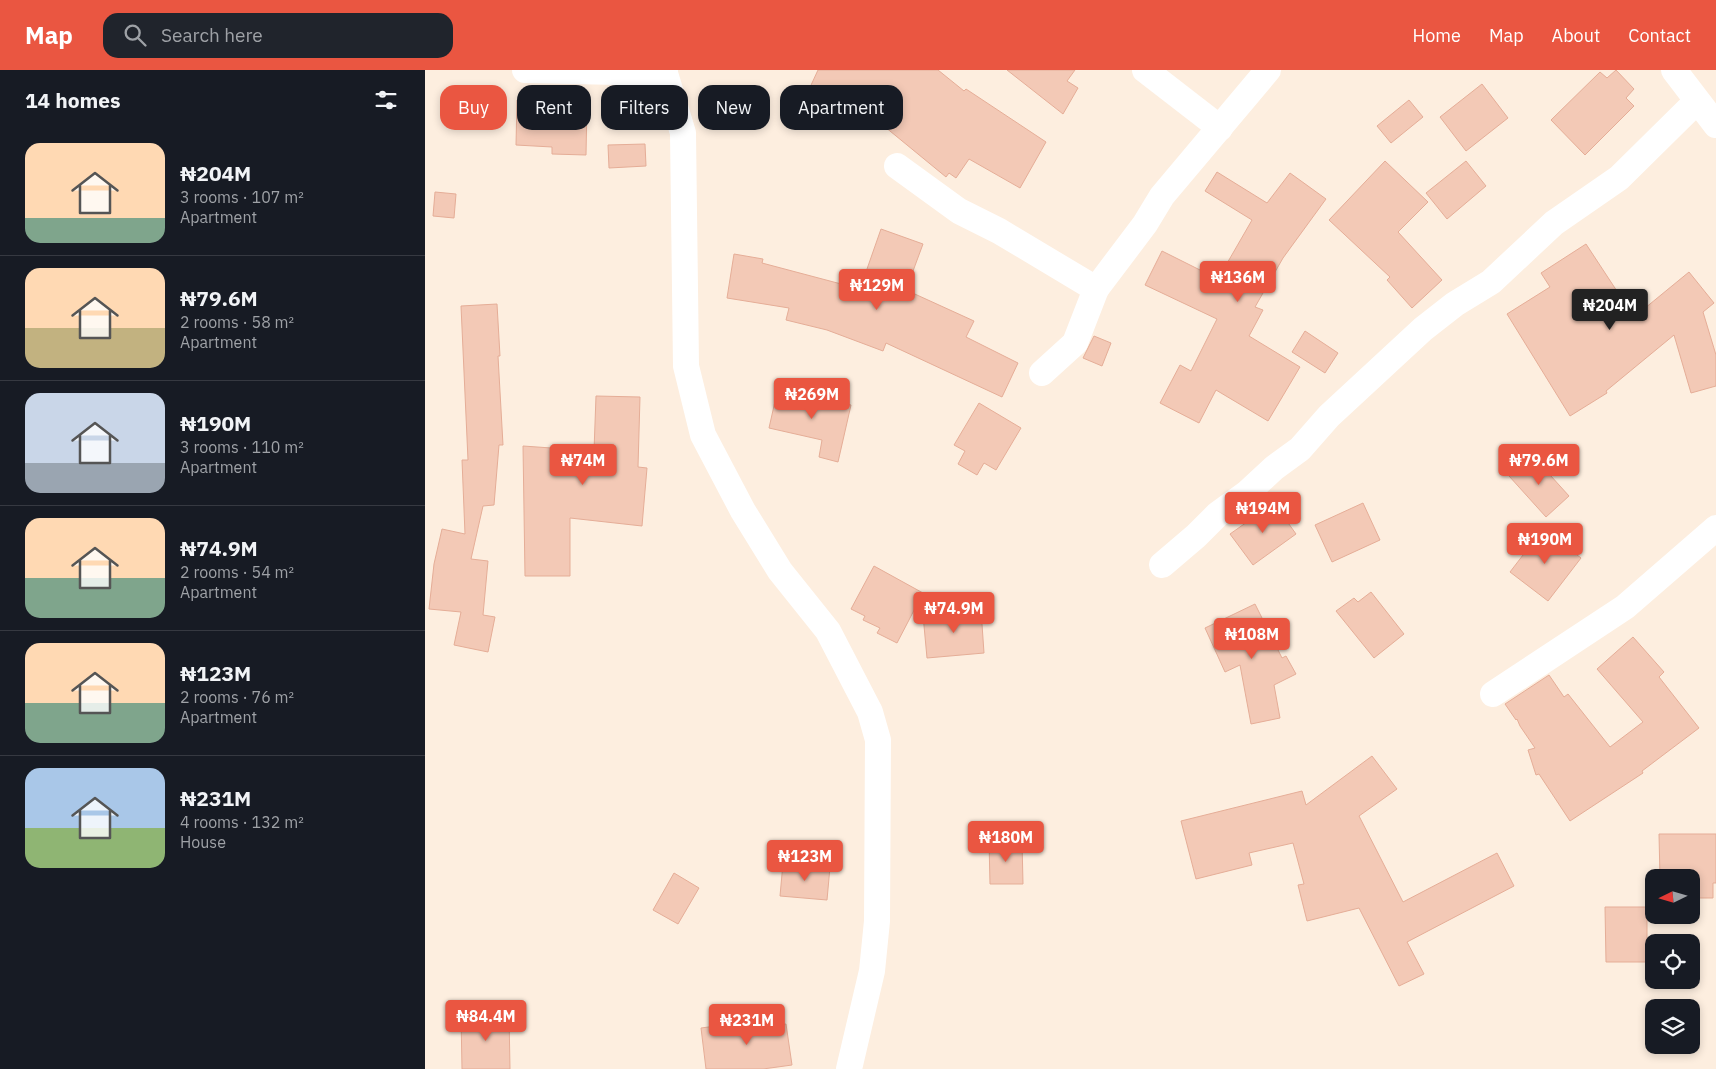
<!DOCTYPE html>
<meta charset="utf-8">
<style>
body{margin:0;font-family:"IBM Plex Sans",sans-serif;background:#20242c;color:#f1f3f6;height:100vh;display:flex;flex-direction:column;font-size:19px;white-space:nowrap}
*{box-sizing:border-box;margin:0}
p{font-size:16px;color:#9ea1a6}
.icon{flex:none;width:28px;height:28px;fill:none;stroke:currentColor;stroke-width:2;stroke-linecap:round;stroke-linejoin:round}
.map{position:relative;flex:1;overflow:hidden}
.sheet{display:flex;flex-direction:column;background:#171b24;width:425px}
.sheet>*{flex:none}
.guide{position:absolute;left:15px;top:15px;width:475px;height:45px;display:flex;gap:10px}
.needle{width:32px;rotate:265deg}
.buttons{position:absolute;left:1220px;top:799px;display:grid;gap:10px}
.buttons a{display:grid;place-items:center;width:55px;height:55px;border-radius:10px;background:#171b24;box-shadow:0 2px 8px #0003;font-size:25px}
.price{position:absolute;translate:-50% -42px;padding:0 11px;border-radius:5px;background:#ea5641;color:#fff;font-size:16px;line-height:32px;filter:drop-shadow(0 1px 2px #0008)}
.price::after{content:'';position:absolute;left:50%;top:30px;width:15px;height:11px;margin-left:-8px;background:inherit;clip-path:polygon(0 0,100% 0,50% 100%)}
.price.active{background:#222;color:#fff}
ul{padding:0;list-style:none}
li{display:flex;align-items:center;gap:15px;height:125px;padding:0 25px}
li+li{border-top:1px solid #363941}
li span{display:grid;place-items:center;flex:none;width:140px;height:100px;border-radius:15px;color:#555}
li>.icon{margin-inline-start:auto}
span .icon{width:60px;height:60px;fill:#fffc;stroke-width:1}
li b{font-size:21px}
h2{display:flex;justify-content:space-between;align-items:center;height:60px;padding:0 25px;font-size:21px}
.chip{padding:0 18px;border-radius:15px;background:#171b24;box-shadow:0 2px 8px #0003;font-size:18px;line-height:45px}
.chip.active{background:#ea5641;color:#fff}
header{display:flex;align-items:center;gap:30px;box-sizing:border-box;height:70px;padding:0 25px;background:#ea5641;color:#fff}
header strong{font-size:24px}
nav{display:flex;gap:28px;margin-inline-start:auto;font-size:18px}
.search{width:350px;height:45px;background:#20242c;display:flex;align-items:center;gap:12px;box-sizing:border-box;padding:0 18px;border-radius:15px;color:#9ea1a6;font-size:19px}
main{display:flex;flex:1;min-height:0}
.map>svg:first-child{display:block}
</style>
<header>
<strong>Map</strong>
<div class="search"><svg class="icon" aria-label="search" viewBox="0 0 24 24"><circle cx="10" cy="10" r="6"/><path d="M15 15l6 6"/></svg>Search here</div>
<nav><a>Home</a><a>Map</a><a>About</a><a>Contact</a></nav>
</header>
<main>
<section class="sheet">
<h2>14 homes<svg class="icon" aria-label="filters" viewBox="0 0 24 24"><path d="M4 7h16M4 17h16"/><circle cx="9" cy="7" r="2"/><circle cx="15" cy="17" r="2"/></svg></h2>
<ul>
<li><span style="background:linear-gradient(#ffd9b3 75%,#7fa58c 0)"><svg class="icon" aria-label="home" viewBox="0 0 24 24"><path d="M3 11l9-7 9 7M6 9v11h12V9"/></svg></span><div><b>₦204M</b><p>3 rooms · 107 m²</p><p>Apartment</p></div></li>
<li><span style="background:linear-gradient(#ffd9b3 60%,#c2b280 0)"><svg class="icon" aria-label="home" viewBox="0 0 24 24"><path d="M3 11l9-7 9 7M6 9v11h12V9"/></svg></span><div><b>₦79.6M</b><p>2 rooms · 58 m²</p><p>Apartment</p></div></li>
<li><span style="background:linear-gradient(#c9d6e8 70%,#9aa5b1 0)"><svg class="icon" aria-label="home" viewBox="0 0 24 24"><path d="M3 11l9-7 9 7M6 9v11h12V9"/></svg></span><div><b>₦190M</b><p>3 rooms · 110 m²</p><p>Apartment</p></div></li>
<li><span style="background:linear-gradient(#ffd9b3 60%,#7fa58c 0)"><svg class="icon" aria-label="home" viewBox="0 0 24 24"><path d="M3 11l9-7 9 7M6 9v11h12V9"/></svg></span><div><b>₦74.9M</b><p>2 rooms · 54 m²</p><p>Apartment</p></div></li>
<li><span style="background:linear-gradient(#ffd9b3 60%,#7fa58c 0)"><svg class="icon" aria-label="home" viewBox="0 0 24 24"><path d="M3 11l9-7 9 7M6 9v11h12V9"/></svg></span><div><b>₦123M</b><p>2 rooms · 76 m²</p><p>Apartment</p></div></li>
<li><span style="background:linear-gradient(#a9c7e8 60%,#8fb573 0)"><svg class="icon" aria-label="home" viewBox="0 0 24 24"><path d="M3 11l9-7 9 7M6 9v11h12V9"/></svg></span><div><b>₦231M</b><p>4 rooms · 132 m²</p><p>House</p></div></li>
</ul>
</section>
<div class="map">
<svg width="1291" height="999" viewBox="0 0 1291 999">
<rect width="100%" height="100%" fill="#fdeedf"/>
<g fill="#f3c9b6" stroke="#e5ad97">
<path d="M 393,0 L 513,0 L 539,21 L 541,19 L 621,72 L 595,118 L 544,89 L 531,108 L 524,103 L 521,107 L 454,52 L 449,59 L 426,43 L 421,54 L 397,43 L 401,36 L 381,26 Z"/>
<path d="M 582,0 L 650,0 L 642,11 L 653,18 L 638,44 Z"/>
<path d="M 1191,0 L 1209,19 L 1201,28 L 1209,36 L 1160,85 L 1126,50 L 1175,2 L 1182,8 Z"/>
<path d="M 1057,14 L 1083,48 L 1041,81 L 1015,47 Z"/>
<path d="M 92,30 L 162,33 L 161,85 L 127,84 L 127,77 L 91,75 Z"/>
<path d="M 984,30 L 998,47 L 966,73 L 952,56 Z"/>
<path d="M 220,74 L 221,96 L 184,98 L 183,75 Z"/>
<path d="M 960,91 L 1003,132 L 973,162 L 1017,210 L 987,238 L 962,210 L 965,207 L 904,150 Z"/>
<path d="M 1041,91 L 1061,116 L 1022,149 L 1001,123 Z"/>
<path d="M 792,102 L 842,133 L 865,103 L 901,129 L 858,188 L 830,237 L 838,240 L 824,266 L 875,297 L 843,351 L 791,320 L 774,353 L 735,333 L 755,295 L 766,301 L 792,249 L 720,215 L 737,181 L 793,209 L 827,150 L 780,121 Z"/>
<path d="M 10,122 L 31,124 L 29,148 L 8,146 Z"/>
<path d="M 456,159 L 498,174 L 481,220 L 549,251 L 541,267 L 593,293 L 577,327 L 461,273 L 458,281 L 402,260 L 361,250 L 364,238 L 302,228 L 309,184 L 338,189 L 337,193 L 435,219 Z"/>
<path d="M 1161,174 L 1207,244 L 1211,240 L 1214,243 L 1264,202 L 1289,233 L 1278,242 L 1291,285 L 1291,316 L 1266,323 L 1249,265 L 1181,321 L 1182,323 L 1145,346 L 1082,244 L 1125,217 L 1116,203 Z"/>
<path d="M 72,234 L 75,286 L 73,286 L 78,375 L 74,375 L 69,435 L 58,436 L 46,489 L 63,491 L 58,545 L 70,547 L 63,582 L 29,575 L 36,542 L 4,539 L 9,494 L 17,459 L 40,464 L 37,390 L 43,390 L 36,236 Z"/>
<path d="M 880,261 L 913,283 L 900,303 L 867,282 Z"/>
<path d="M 669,266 L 686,273 L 677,296 L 658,288 Z"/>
<path d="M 353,318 L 426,335 L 413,392 L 394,387 L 397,370 L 344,358 Z"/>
<path d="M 171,326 L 215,327 L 213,397 L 222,398 L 217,456 L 145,448 L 145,506 L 100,506 L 98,376 L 169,381 Z"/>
<path d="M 554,333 L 596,358 L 571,400 L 559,393 L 552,405 L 533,394 L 540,381 L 529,375 Z"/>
<path d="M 1107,385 L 1144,426 L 1121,447 L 1084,406 Z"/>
<path d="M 849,433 L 871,464 L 828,495 L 805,464 Z"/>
<path d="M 938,433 L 955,470 L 907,492 L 890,455 Z"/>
<path d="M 1118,459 L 1156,488 L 1123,531 L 1085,502 Z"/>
<path d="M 449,496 L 498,523 L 472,573 L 452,563 L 455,558 L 438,550 L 440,546 L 426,539 Z"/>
<path d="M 946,522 L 979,564 L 949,588 L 911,541 L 929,528 L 933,532 Z"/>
<path d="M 830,534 L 857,588 L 861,586 L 871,604 L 849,615 L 855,648 L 826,654 L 815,595 L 800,602 L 780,558 Z"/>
<path d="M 556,540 L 559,583 L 502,588 L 498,545 Z"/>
<path d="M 1208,567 L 1239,602 L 1234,607 L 1274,658 L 1217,701 L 1218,703 L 1145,751 L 1114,704 L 1111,705 L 1103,680 L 1110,678 L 1095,656 L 1092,649 L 1091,650 L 1080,634 L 1124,605 L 1139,627 L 1143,624 L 1185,677 L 1218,652 L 1172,599 Z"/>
<path d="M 947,686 L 972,719 L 934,746 L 978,832 L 1072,783 L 1089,816 L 982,872 L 999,904 L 974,916 L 934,838 L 882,851 L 873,815 L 879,814 L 868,773 L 824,783 L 827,795 L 771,809 L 756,751 L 877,721 L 881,735 Z"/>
<path d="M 1234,764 L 1291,764 L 1291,813 L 1288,813 L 1288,828 L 1266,828 L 1266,808 L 1235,808 Z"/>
<path d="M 564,771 L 597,771 L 598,814 L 565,814 Z"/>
<path d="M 358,793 L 405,797 L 402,830 L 355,826 Z"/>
<path d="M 249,803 L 274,818 L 253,854 L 228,840 Z"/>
<path d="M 1180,837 L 1222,837 L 1222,892 L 1181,892 Z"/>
<path d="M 84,944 L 85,999 L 37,999 L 36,945 Z"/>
<path d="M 351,948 L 352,955 L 361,954 L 367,995 L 338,999 L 281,999 L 276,958 Z"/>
</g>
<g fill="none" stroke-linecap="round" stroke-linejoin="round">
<g stroke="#fff" stroke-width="26">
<path d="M 100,0 L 240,3"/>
<path d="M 239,0 L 258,63 L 261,296 L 278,365 L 318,441 L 355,501 L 403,561 L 445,642 L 453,670 L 452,851 L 447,901 L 424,999"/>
<path d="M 720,0 L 795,58"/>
<path d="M 1249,0 L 1291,55"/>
<path d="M 472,96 L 534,141 L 574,161 L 671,219"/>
<path d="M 617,303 L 650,273 L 671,219 L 720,154 L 737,126 L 843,0"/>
<path d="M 737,495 L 771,466 L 793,444 L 822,423 L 849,398 L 875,379 L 904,346 L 998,259 L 1030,234 L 1066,212 L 1129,153 L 1194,108 L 1272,31"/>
<path d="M 1068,624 L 1200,537 L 1291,458"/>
</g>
</g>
</svg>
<div class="buttons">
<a><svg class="needle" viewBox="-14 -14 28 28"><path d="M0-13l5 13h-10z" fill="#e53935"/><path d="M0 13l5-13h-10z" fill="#9ea1a6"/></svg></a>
<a><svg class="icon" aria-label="locate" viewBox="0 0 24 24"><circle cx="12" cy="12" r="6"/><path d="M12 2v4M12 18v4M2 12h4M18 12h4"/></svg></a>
<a><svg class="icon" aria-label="layers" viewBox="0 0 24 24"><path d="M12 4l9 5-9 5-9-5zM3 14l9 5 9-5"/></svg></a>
</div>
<b class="price" style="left:813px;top:233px">₦136M</b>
<b class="price" style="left:452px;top:241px">₦129M</b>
<b class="price active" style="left:1185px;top:261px">₦204M</b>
<b class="price" style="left:387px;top:350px">₦269M</b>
<b class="price" style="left:158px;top:416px">₦74M</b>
<b class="price" style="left:1114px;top:416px">₦79.6M</b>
<b class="price" style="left:838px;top:464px">₦194M</b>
<b class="price" style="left:1120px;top:495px">₦190M</b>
<b class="price" style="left:529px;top:564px">₦74.9M</b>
<b class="price" style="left:827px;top:590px">₦108M</b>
<b class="price" style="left:581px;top:793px">₦180M</b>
<b class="price" style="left:380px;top:812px">₦123M</b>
<b class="price" style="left:61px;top:972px">₦84.4M</b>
<b class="price" style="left:322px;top:976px">₦231M</b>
<div class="guide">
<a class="chip active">Buy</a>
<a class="chip">Rent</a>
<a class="chip">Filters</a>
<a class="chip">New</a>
<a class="chip">Apartment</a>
</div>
</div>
</main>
